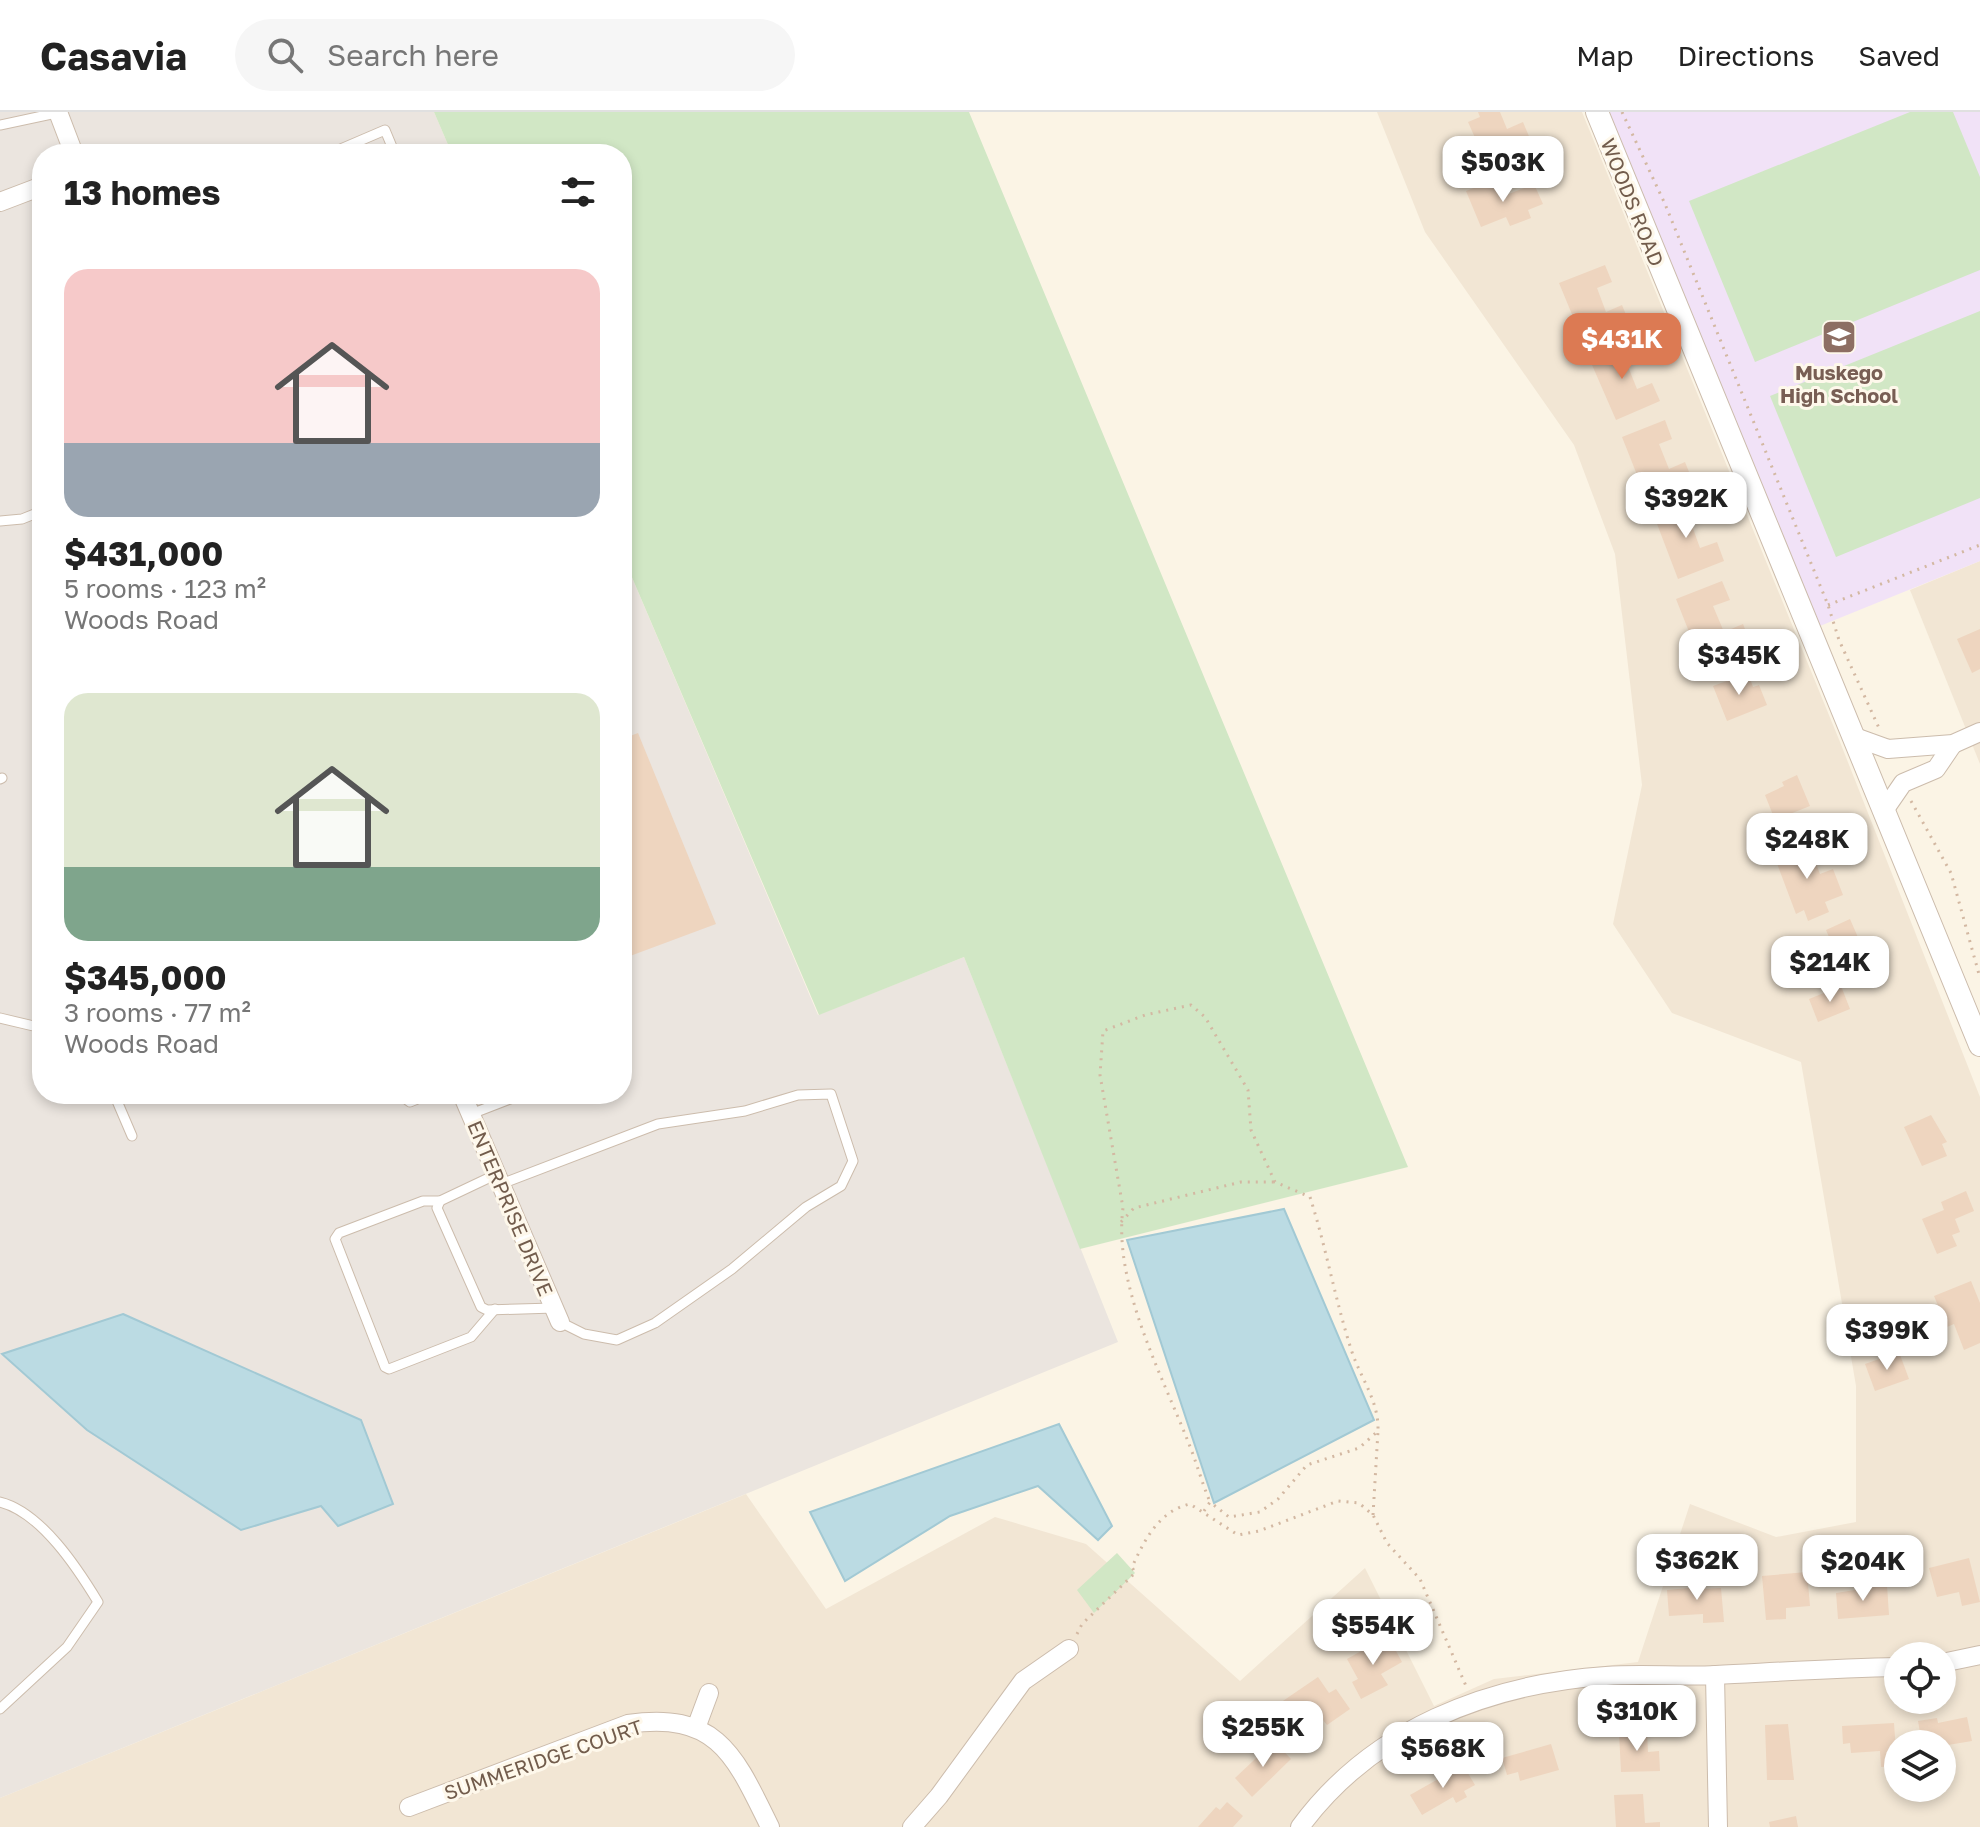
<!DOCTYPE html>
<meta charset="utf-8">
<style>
body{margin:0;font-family:"Golos Text",sans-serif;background:#f6f6f6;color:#222;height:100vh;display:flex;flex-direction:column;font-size:30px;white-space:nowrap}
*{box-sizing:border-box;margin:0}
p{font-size:26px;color:#767676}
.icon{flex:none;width:44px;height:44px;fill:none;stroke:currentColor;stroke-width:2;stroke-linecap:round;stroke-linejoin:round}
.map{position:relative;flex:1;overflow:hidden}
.drawer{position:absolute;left:32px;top:32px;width:600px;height:960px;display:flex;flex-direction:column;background:#fff;border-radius:32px;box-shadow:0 4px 12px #0003}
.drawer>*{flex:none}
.tools{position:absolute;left:1884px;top:1530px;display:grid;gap:16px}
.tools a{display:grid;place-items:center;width:72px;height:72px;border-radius:50%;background:#fff;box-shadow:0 4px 12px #0003;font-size:40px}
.price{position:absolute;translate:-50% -68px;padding:0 18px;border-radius:16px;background:#fff;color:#222;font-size:26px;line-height:52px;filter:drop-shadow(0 2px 4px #0008)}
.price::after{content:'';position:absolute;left:50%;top:48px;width:24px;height:18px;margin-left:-12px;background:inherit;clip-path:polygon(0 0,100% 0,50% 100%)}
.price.on{background:#dc7a53;color:#fff}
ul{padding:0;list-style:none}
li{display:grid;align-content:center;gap:16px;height:424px;padding:0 32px}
li span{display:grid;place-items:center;height:248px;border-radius:24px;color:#555}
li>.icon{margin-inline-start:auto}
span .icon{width:144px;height:144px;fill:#fffc;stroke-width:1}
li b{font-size:34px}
h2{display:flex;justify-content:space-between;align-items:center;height:96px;padding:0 32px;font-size:34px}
header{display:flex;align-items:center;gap:48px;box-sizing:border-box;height:112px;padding:0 40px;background:#fff;border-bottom:2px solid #e0e0e0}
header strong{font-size:38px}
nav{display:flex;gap:44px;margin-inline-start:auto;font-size:28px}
.search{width:560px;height:72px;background:#f6f6f6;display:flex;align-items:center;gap:20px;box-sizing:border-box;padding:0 28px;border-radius:44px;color:#767676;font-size:30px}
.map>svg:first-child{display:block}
</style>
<header>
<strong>Casavia</strong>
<div class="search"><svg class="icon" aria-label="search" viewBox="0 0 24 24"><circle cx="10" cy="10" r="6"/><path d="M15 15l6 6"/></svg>Search here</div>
<nav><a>Map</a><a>Directions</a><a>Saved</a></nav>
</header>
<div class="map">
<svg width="1980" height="1715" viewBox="0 0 1980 1715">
<rect width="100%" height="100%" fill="#fbf4e5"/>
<g fill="#f2e6d4" fill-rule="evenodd">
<path d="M 1377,0 L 1582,0 L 1840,630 L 1980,985 L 1980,1715 L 0,1715 L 0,1686 L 746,1382 L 826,1497 L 995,1405 L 1086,1432 L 1240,1569 L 1365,1456 L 1434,1594 L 1494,1567 L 1638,1550 L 1690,1392 L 1776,1425 L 1856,1410 L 1856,1274 L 1801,950 L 1672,901 L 1613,812 L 1642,673 L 1615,442 L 1574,333 L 1425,120 ZM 1898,1544 L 1942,1544 L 1942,1588 L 1898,1588 ZM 1898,1632 L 1942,1632 L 1942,1676 L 1898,1676 Z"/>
<path d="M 1980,449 L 1980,652 L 1910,478 Z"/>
</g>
<path fill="#ebe5df" d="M 0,0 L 434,0 L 452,42 L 42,42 L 42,982 L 622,982 L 622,442 L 818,903 L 964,845 L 1118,1230 L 0,1686 Z"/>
<path fill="#f1e2f7" d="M 1607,0 L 1980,0 L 1980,449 L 1815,516 Z"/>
<g fill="#d1e7c5">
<path d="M 434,0 L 969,0 L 1408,1055 L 1080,1137 L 964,845 L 819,903 L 622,442 L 622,42 L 452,42 Z"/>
<path d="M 1910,0 L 1953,0 L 1980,65 L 1980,158 L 1755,250 L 1689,89 Z"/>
<path d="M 1980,199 L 1980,386 L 1836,445 L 1770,284 Z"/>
<path d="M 1117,1441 L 1135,1461 L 1094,1501 L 1077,1478 Z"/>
</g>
<g fill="#bbdbe3" stroke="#a2c9d4" stroke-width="2">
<path d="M 1284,1097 L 1374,1308 L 1214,1391 L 1127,1128 Z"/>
<path d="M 123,1202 L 361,1308 L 393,1392 L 338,1414 L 321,1394 L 241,1418 L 87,1318 L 2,1242 Z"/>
<path d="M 1059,1312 L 1112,1414 L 1098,1428 L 1038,1374 L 950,1404 L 845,1469 L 810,1400 Z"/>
</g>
<g fill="#eed5bf">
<path d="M 1478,0 L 1500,0 L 1507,17 L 1523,10 L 1531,29 L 1473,53 L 1464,33 L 1476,28 L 1468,10 L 1480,5 Z"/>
<path d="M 1494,68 L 1501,85 L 1534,72 L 1543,92 L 1528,98 L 1531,106 L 1510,114 L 1506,105 L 1481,115 L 1466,79 Z"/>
<path d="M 1605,153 L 1612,170 L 1597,176 L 1606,200 L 1622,193 L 1629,210 L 1583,229 L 1559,171 Z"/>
<path d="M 1632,228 L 1640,247 L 1627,252 L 1637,277 L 1652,271 L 1660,289 L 1616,308 L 1589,246 Z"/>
<path d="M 1665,308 L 1672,327 L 1659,332 L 1669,357 L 1685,350 L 1693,370 L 1647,388 L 1622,325 Z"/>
<path d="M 1697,387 L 1704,406 L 1691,411 L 1700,436 L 1717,430 L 1724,449 L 1678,467 L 1654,404 Z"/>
<path d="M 1722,469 L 1730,488 L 1713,494 L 1724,520 L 1743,512 L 1750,530 L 1701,550 L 1676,487 Z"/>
<path d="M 1980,517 L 1980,557 L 1972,561 L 1957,527 Z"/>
<path d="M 1748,561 L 1753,575 L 1759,573 L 1767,593 L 1727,609 L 1713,574 Z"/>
<path d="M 638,621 L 716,812 L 622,847 L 622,627 Z"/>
<path d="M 1797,663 L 1810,694 L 1775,708 L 1765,683 L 1784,674 L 1782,670 Z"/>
<path d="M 1807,728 L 1820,762 L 1833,757 L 1843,783 L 1825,790 L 1829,800 L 1808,809 L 1804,798 L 1796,802 L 1773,741 Z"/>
<path d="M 1850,807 L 1873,860 L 1853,868 L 1846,851 L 1841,853 L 1826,818 Z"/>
<path d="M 1841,874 L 1850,897 L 1818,910 L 1809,887 Z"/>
<path d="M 1931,1003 L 1947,1030 L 1942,1032 L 1947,1044 L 1922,1054 L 1904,1015 Z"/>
<path d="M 1966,1079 L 1974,1099 L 1955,1107 L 1960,1120 L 1952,1123 L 1957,1134 L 1937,1142 L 1922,1107 L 1944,1098 L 1941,1090 Z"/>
<path d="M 1971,1169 L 1980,1191 L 1980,1231 L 1964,1238 L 1954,1212 L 1947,1215 L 1934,1184 Z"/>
<path d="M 1899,1240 L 1909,1267 L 1875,1279 L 1865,1252 Z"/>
<path d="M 1969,1446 L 1980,1490 L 1962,1494 L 1959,1480 L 1937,1485 L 1929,1456 Z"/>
<path d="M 1807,1460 L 1810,1494 L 1786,1496 L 1786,1507 L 1766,1508 L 1762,1464 Z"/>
<path d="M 1701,1468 L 1702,1477 L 1721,1476 L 1724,1510 L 1703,1511 L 1703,1502 L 1669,1504 L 1667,1478 L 1689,1476 L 1688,1469 Z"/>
<path d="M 1887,1473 L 1889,1503 L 1838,1507 L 1836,1481 Z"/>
<path d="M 1388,1524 L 1402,1550 L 1381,1562 L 1388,1573 L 1361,1587 L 1352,1570 L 1358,1567 L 1347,1547 Z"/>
<path d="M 1318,1565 L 1329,1581 L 1336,1577 L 1350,1597 L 1327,1613 L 1323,1608 L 1299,1625 L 1277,1593 Z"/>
<path d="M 1967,1605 L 1972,1629 L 1942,1634 L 1922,1632 L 1918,1609 L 1937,1606 L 1938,1611 Z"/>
<path d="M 1894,1611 L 1897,1654 L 1881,1655 L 1880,1639 L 1851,1641 L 1850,1631 L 1843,1632 L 1842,1614 Z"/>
<path d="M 1788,1612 L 1794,1668 L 1767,1668 L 1765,1613 Z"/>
<path d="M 1647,1619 L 1648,1640 L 1659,1639 L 1660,1659 L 1621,1660 L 1619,1620 Z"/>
<path d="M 1274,1629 L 1291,1647 L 1252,1685 L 1235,1666 Z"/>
<path d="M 1551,1632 L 1559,1658 L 1520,1669 L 1518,1660 L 1507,1663 L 1502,1646 Z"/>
<path d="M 1463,1653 L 1475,1673 L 1464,1679 L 1467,1685 L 1456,1691 L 1453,1685 L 1422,1703 L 1410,1683 Z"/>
<path d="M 1643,1682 L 1645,1711 L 1660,1710 L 1660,1715 L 1616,1715 L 1614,1683 Z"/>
<path d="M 1227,1690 L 1243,1704 L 1233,1715 L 1198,1715 L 1216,1695 L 1220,1698 Z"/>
<path d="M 1796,1704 L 1798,1715 L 1770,1715 L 1769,1710 Z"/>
</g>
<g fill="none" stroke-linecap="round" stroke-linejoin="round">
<g stroke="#ccbcac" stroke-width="11">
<g id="service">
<path d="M 0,13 L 61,0"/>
<path d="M 329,42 L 385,18 L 395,42"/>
<path d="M 0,409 L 22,407 L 42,399"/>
<path d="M 0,667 L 2,666"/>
<path d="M 0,906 L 42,916"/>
<path d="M 114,982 L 132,1024"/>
<path d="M 399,982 L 410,990 L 430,982"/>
<path d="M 471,1002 L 523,982"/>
<path d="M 501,1072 L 658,1012 L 745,999 L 798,983 L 831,982 L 853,1049 L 841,1074 L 806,1095 L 732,1157 L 655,1211 L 617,1228 L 584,1222 L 560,1210"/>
<path d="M 440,1089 L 437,1096 L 481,1195 L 487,1198 L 554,1196"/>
<path d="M 495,1197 L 471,1225 L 389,1257 L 385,1255 L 335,1127 L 339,1121 L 423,1089 L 440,1089 L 497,1062"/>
<path d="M 0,1390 C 41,1400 78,1457 98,1490 L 67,1535 L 0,1597"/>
</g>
</g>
<g stroke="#ccbcac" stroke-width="20">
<g id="minor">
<path d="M 58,0 L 74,42"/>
<path d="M 0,90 L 42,74"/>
<path d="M 1852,624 L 1888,637 L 1953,632 L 1980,620"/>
<path d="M 1883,700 L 1903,671 L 1936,657 L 1953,632"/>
<path d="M 462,982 L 560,1210"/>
<path d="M 1942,1551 L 1980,1543"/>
<path d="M 1715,1563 L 1718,1715"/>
<path d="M 696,1616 L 709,1581"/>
<path d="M 409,1695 L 628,1612 C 718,1599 735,1644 770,1715"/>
<path d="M 912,1715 L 939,1684 L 1023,1569 L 1069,1537"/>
<path d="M 1300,1715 C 1372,1617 1488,1572 1606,1564 C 1643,1561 1679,1565 1716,1563 C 1776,1560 1837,1556 1898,1555"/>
</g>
</g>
<g stroke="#ccbcac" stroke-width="24">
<path id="tertiary" d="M 1597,0 L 1980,933"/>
</g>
<g stroke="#d3b8a2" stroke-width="3" stroke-dasharray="2 6" stroke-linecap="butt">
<path d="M 1622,0 L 1665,92 L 1828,493 L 1839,528 L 1879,616"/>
<path d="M 1828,493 L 1980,433"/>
<path d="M 1911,689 L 1951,761 L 1980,866"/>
<path d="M 1121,1110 L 1134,1096 L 1241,1070 L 1275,1070"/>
<path d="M 1204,1399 L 1210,1390 L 1229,1405 L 1260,1400 L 1278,1387 L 1307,1353 L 1359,1336 L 1378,1319 C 1379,1288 1360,1266 1351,1237 C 1335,1187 1326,1135 1310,1085 L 1275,1070 L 1251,1018 L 1248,978 L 1205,905 L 1191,893 L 1145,903 L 1103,919 L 1100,963 L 1123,1096 C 1113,1172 1162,1263 1189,1332 C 1197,1352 1202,1371 1210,1390"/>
<path d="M 1373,1403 L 1378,1319"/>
<path d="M 1077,1522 L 1082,1512 L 1135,1461 L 1132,1455 C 1145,1427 1159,1399 1190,1392 L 1238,1423 L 1259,1419 L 1338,1389 L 1359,1391 L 1373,1403 L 1387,1431 L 1420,1467 L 1466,1574"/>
</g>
<use href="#service" stroke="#fff" stroke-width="9"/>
<use href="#minor" stroke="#fff" stroke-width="18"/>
<use href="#tertiary" stroke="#fff" stroke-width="22"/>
</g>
<defs>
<g id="school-square" transform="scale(1.8)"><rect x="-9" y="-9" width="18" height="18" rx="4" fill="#8d6e63" stroke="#fef8eb"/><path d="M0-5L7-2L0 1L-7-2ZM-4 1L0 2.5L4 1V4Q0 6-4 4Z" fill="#fff"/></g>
</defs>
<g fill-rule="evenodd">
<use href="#school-square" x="1839" y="225"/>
</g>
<g text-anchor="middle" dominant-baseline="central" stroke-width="6" stroke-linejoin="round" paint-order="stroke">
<g font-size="20" fill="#725c4c" stroke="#fef8eb">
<text transform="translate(1633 90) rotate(68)">WOODS ROAD</text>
<text transform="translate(511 1096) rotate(67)">ENTERPRISE DRIVE</text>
<text transform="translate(543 1647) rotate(-19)">SUMMERIDGE COURT</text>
</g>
<g font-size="20" font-weight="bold" fill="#785e54" stroke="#fef8eb">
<text x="1839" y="260">Muskego<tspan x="1839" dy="23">High School</tspan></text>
</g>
</g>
</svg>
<div class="tools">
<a><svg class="icon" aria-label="locate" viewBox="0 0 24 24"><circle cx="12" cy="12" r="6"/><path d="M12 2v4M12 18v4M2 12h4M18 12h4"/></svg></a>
<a><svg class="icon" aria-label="layers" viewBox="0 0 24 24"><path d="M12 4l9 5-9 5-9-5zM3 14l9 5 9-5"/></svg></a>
</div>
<b class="price" style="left:1503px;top:92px">$503K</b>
<b class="price on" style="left:1622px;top:269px">$431K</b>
<b class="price" style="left:1686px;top:428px">$392K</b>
<b class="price" style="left:1739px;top:585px">$345K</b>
<b class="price" style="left:1807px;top:769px">$248K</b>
<b class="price" style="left:1830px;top:892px">$214K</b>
<b class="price" style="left:1887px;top:1260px">$399K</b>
<b class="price" style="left:1697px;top:1490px">$362K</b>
<b class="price" style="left:1863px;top:1491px">$204K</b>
<b class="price" style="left:1373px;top:1555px">$554K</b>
<b class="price" style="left:1637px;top:1641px">$310K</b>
<b class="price" style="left:1263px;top:1657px">$255K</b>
<b class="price" style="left:1443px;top:1678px">$568K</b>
<section class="drawer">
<h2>13 homes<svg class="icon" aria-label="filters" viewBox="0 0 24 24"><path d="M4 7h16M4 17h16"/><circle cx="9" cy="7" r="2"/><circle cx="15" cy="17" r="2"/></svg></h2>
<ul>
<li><span style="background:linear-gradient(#f6c9c9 70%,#9aa5b1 0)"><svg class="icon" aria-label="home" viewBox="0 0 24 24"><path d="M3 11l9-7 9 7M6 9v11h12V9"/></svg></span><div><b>$431,000</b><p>5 rooms · 123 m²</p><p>Woods Road</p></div></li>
<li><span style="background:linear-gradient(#dfe7d0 70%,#7fa58c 0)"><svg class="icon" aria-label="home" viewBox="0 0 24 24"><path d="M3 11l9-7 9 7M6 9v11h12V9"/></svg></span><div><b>$345,000</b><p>3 rooms · 77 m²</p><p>Woods Road</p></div></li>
</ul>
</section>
</div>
